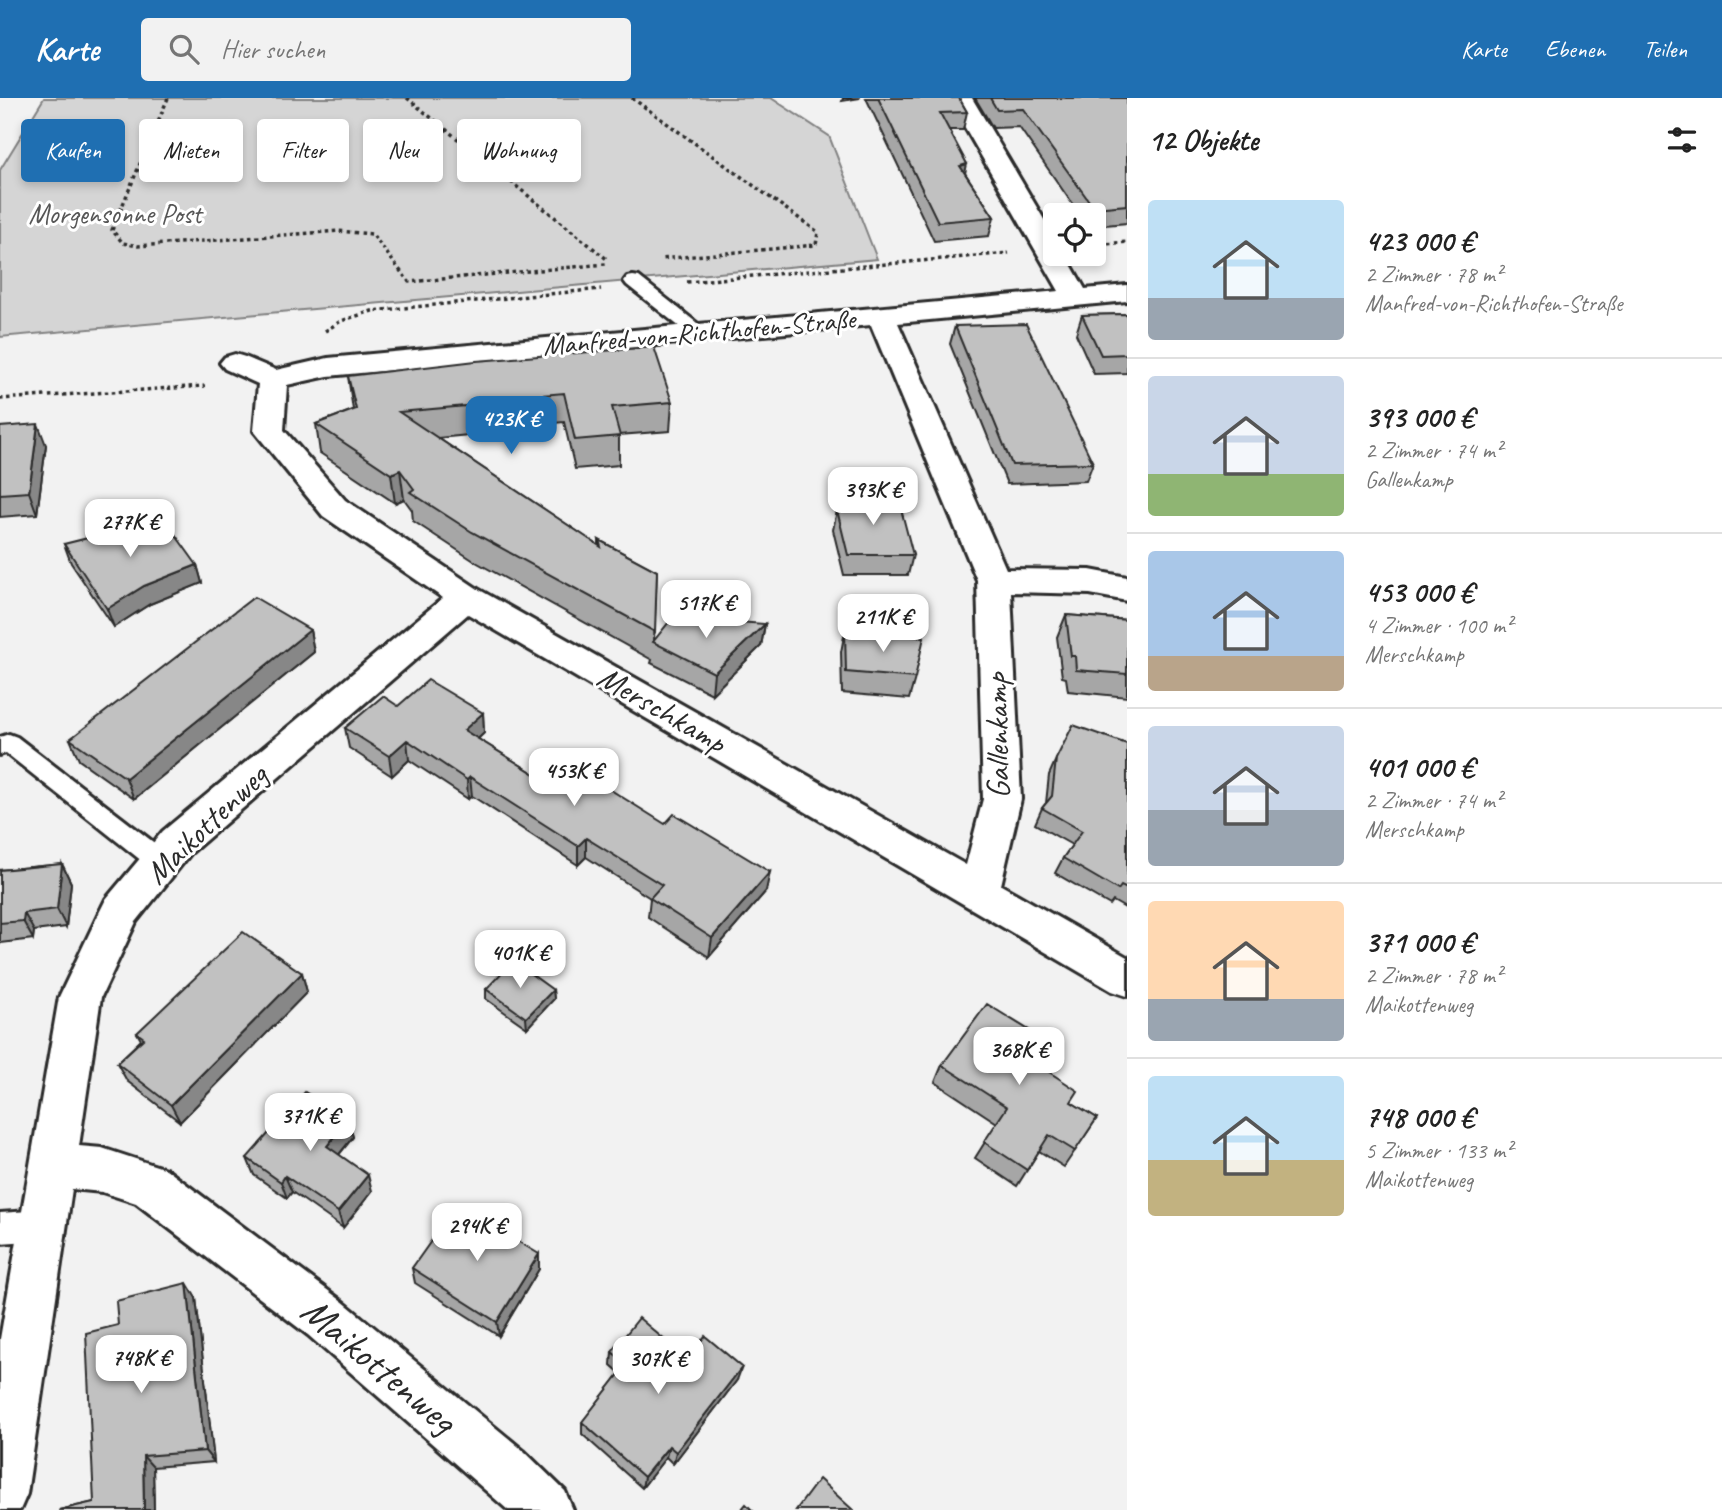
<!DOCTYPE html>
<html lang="de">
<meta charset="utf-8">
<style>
body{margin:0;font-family:Caveat,sans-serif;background:#f2f2f2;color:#222;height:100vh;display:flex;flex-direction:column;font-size:26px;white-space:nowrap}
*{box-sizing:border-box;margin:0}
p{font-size:23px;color:#767676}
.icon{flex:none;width:38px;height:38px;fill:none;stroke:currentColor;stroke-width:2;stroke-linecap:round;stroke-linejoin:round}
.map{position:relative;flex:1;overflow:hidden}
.drawer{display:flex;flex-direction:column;background:#fff;width:595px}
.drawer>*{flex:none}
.hud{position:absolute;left:21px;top:21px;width:665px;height:63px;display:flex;gap:14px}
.buttons{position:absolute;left:1043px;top:105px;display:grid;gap:14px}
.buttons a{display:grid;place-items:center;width:63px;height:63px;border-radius:7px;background:#fff;box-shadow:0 4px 10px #0003;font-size:35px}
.price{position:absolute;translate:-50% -60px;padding:0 16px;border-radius:14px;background:#fff;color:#222;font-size:23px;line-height:46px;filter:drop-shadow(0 2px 4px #0008)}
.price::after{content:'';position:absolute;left:50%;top:42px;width:21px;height:16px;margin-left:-10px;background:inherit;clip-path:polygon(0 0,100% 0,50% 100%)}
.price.on{background:#1f6fb2;color:#fff}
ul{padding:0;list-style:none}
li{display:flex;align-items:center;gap:21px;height:175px;padding:0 21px}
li+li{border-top:2px solid #e0e0e0}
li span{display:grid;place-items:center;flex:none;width:196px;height:140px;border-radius:7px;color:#555}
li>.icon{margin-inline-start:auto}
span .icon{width:84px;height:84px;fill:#fffc;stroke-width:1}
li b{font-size:30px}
h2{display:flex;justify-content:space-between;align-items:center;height:84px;padding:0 21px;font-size:30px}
.chip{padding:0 24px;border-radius:7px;background:#fff;box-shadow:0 4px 10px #0003;font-size:24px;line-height:63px}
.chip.on{background:#1f6fb2;color:#fff}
header{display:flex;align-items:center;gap:42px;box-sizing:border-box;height:98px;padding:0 35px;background:#1f6fb2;color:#fff}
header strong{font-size:33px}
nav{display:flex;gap:38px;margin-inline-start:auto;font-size:24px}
.search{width:490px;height:63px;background:#f2f2f2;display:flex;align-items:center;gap:18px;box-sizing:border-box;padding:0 24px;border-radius:7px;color:#767676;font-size:26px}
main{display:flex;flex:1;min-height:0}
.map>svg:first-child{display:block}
</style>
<header>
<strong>Karte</strong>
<div class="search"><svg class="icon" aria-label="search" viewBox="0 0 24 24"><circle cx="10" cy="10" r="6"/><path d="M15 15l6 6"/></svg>Hier suchen</div>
<nav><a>Karte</a><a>Ebenen</a><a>Teilen</a></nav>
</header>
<main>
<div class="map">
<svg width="1127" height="1412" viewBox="0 0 1127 1412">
<rect width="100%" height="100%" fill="#f2f2f2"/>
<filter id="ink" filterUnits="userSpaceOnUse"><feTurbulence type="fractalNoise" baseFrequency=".0143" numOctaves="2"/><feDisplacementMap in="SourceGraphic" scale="14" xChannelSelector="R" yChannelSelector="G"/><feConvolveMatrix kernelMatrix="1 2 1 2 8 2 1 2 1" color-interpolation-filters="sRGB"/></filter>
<g filter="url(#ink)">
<path fill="#d5d5d5" stroke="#808080" stroke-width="2" d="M 44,0 L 771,0 L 829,38 L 877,161 L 0,239 L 0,72 Z"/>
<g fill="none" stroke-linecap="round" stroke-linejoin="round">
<g stroke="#2b2b2b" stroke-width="6">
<g id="service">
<path d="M 633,178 L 639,179 L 702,229 L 705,233 L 702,237 L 690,237 L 627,187 L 624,183 L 627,179 Z"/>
<path d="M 9,636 L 17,639 L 170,757 L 174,764 L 170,771 L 161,774 L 152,771 L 6,655 L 0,657 L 0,639 Z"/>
<path d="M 44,1112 L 55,1117 L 59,1127 L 55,1137 L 44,1142 L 0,1145 L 0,1115 Z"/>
</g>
</g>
<g stroke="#2b2b2b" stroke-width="6">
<path id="minor" d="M 948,0 L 972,0 L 1055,140 L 1055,156 L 1065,156 L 1085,191 L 1127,187 L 1127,203 L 898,225 L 1006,471 L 1090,472 L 1127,479 L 1127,503 L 1090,496 L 1011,494 L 1021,701 L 1001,787 L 1127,859 L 1127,898 L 1112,893 L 468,516 L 191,755 L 136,824 L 101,899 L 79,1048 L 102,1050 L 166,1071 L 342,1203 L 524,1353 L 565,1393 L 573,1412 L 508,1412 L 308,1237 L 136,1105 L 102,1094 L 72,1091 L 27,1396 L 20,1412 L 0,1412 L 0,1241 L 59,899 L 100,813 L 106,801 L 163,733 L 443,500 L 323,418 L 254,333 L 258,286 L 225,271 L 220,265 L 225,259 L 235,256 L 245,259 L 276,272 L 328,260 L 1059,193 ZM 871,227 L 977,482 L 983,701 L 966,767 L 478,491 L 345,402 L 284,332 L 287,287 L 328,278 Z"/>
</g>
<g stroke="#2b2b2b" stroke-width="3.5" stroke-dasharray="3.5 3.5" stroke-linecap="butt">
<path d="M 168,0 L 112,132 L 123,145 L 138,148 L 338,133 L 372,136 L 409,184 L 606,166"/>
<path d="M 407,0 L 608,162"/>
<path d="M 632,0 L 818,134 L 816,147 L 660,161"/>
<path d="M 1094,147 L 1127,144"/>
<path d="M 687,184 L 1009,155"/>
<path d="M 325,233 L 341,223 L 372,213 L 601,191"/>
<path d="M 0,301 L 205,288"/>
</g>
<use href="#service" fill="#fff" fill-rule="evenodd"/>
<use href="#minor" fill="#fff" fill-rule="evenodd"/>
</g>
<g fill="#a6a6a6" stroke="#2b2b2b" stroke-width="2">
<path d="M 866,0 L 959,0 L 967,14 L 963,32 L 949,32 L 965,75 L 994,119 L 989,138 L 934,143 Z"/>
<path d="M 975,0 L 1127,0 L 1127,125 L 1094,128 L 1094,117 L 1080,117 L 1019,29 L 993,30 Z"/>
<path d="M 1127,216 L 1127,275 L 1094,276 L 1076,236 L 1082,217 Z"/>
<path d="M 955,228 L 1093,365 L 1086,383 L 1007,386 L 950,246 Z"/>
<path d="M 348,278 L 672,304 L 670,333 L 619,337 L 619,367 L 575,371 L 564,324 L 489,331 L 489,335 L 438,340 L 599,448 L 599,442 L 657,473 L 654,542 L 765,526 L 761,548 L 712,596 L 651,565 L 652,562 L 474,463 L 413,423 L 412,412 L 404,401 L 395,405 L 320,355 L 316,326 L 353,312 Z"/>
<path d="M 0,329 L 46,347 L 37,416 L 0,419 Z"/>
<path d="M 842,398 L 887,412 L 913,457 L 908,477 L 844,477 L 833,432 L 837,412 L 839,412 Z"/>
<path d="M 64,446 L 197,467 L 202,485 L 150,506 L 114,529 L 71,465 Z"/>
<path d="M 1066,517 L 1127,522 L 1127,599 L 1068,593 L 1066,580 L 1062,579 L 1057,539 Z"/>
<path d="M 310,532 L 314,554 L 134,701 L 79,662 L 70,641 Z"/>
<path d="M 845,533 L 915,580 L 909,601 L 842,595 L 841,554 Z"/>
<path d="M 483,615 L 484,635 L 478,641 L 543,681 L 766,793 L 709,859 L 648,819 L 650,800 L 586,759 L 578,767 L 472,698 L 468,701 L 409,662 L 392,678 L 349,650 L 345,630 Z"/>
<path d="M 1127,646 L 1127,811 L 1113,803 L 1110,807 L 1055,775 L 1063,760 L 1072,747 L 1035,726 L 1042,710 L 1046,705 L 1049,677 L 1056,661 Z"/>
<path d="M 62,766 L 71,785 L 66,829 L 34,833 L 33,841 L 0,845 L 0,772 Z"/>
<path d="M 302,875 L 307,894 L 180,1024 L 127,983 L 117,965 L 141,942 L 137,935 Z"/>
<path d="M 486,891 L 553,892 L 554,901 L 527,930 L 486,901 Z"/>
<path d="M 942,967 L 1041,969 L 1071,1004 L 1097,1020 L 1064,1069 L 1039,1053 L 1017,1088 L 975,1060 L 997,1025 L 935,984 Z"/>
<path d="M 348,1022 L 353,1039 L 339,1057 L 372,1093 L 343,1130 L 292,1094 L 287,1100 L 254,1077 L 247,1060 Z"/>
<path d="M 440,1138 L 539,1156 L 539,1171 L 499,1238 L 415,1185 L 412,1170 Z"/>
<path d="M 196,1200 L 214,1364 L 153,1369 L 154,1412 L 59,1412 L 94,1404 L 118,1227 Z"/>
<path d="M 612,1254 L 687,1261 L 737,1282 L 673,1366 L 666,1359 L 642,1390 L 582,1336 L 582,1324 L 620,1275 L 611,1267 Z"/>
</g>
<g fill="#878787" stroke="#2b2b2b" stroke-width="2">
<path d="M 843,0 L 860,0 L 842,3 Z"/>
<path d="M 967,66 L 963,85 L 960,68 Z"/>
<path d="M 38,326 L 46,347 L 37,416 L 29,394 Z"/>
<path d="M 400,372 L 404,401 L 395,405 L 391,376 Z"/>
<path d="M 197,467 L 202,485 L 150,506 L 114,529 L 107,511 L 144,488 Z"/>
<path d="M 765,526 L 761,548 L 712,596 L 714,575 Z"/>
<path d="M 310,532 L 314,554 L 134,701 L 126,680 Z"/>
<path d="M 483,615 L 484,635 L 466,652 L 464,632 Z"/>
<path d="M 407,642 L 409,662 L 392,678 L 389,658 Z"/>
<path d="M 470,679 L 472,698 L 468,701 L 467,682 Z"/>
<path d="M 586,740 L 586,759 L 578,767 L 578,748 Z"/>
<path d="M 62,766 L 71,785 L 66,829 L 57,811 Z"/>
<path d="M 770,774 L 766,793 L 709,859 L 712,840 Z"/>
<path d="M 24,815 L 34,833 L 33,841 L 23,823 Z"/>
<path d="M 302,875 L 307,894 L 180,1024 L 171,1007 Z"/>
<path d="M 553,892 L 554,901 L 527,930 L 526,920 Z"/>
<path d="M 348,1022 L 353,1039 L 332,1065 L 327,1048 Z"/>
<path d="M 368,1077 L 372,1093 L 343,1130 L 338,1114 Z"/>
<path d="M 285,1078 L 292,1094 L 287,1100 L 281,1084 Z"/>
<path d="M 539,1156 L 539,1171 L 499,1238 L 497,1224 Z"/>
<path d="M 187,1185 L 196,1200 L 214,1364 L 205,1353 Z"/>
<path d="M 742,1269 L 737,1282 L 673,1366 L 676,1354 Z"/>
<path d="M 669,1348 L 666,1359 L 642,1390 L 644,1379 Z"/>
<path d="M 143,1358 L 153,1369 L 154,1412 L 144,1412 Z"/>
</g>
<g fill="#c1c1c1" stroke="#2b2b2b" stroke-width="2">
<path d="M 878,0 L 959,0 L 967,14 L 940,15 L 967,66 L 960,68 L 994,119 L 938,124 Z"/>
<path d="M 990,0 L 1127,0 L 1127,107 L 1094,110 L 1023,11 L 997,12 Z"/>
<path d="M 1127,216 L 1127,256 L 1101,257 L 1082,217 Z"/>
<path d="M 1026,226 L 1093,365 L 1012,367 L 955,228 Z"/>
<path d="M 654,249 L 672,304 L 612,309 L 620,338 L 575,342 L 564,295 L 487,302 L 488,306 L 399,314 L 601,449 L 599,442 L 657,473 L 655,534 L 472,434 L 410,394 L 414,391 L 400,372 L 391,376 L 316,326 L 356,311 L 348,278 L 476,263 Z"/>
<path d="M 38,326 L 29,394 L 0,396 L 0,329 Z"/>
<path d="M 883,397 L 887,412 L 901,411 L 913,457 L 848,457 L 837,412 L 846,412 L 842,398 Z"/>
<path d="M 164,421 L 197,467 L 144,488 L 107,511 L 64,446 Z"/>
<path d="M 254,499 L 310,532 L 126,680 L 70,641 Z"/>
<path d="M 1066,517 L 1127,522 L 1127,576 L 1076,572 L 1075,558 L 1071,558 Z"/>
<path d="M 673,519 L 765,526 L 714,575 L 653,544 Z"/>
<path d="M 845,533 L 924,539 L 915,580 L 846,574 Z"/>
<path d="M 428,582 L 483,615 L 464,632 L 543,681 L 563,662 L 665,726 L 674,716 L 770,774 L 712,840 L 650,800 L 662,787 L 586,740 L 578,748 L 470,679 L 467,682 L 407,642 L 389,658 L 345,630 L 383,598 L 398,608 Z"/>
<path d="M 1073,627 L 1127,646 L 1127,791 L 1121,788 L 1118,792 L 1063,760 L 1082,733 L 1042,710 L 1052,698 L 1056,661 Z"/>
<path d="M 62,766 L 57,811 L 24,815 L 23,823 L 0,825 L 0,772 Z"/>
<path d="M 243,834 L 302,875 L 171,1007 L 117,965 L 144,940 L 137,935 Z"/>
<path d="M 513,863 L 553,892 L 526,920 L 486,891 Z"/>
<path d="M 987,906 L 1053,947 L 1040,968 L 1078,993 L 1071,1004 L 1097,1020 L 1075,1053 L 1049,1037 L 1027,1072 L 984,1044 L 1007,1009 L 942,967 Z"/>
<path d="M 305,994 L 348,1022 L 327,1048 L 368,1077 L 338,1114 L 285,1078 L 281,1084 L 247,1060 Z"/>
<path d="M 459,1108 L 539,1156 L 497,1224 L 412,1170 L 436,1136 L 440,1138 Z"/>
<path d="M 187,1185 L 205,1353 L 143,1358 L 144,1412 L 59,1412 L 94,1404 L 86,1235 L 118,1227 L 116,1203 Z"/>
<path d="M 639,1220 L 687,1261 L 705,1238 L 742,1269 L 676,1354 L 669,1348 L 644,1379 L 582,1324 L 627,1266 L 612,1254 Z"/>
<path d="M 819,1381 L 853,1412 L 796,1412 Z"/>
<path d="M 746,1406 L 752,1412 L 741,1412 Z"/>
</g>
</g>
<g text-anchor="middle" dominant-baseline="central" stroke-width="6" stroke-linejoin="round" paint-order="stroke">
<g font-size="28" fill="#565656" stroke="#fff">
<text x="115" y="115">Morgensonne Post</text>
</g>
<g font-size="28" fill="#2b2b2b" stroke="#fff">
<text transform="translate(699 234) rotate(-5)">Manfred-von-Richthofen-Straße</text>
</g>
<g font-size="33" fill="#2b2b2b" stroke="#fff">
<text transform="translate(662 611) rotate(30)">Merschkamp</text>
<text transform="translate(997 638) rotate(-91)">Gallenkamp</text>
<text transform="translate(206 726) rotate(-44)">Maikottenweg</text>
</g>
<g font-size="40" fill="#2b2b2b" stroke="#fff">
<text transform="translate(379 1267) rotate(40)">Maikottenweg</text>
</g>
</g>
</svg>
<div class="buttons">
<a><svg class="icon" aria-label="locate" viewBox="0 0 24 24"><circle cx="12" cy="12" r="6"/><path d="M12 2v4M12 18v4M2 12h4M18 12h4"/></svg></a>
</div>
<b class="price on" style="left:511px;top:358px">423K €</b>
<b class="price" style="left:873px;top:429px">393K €</b>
<b class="price" style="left:130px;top:461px">277K €</b>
<b class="price" style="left:706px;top:542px">517K €</b>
<b class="price" style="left:883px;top:556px">211K €</b>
<b class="price" style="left:574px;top:710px">453K €</b>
<b class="price" style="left:520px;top:892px">401K €</b>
<b class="price" style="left:1019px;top:989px">368K €</b>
<b class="price" style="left:310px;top:1055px">371K €</b>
<b class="price" style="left:477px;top:1165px">294K €</b>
<b class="price" style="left:141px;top:1297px">748K €</b>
<b class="price" style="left:658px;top:1298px">307K €</b>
<div class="hud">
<a class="chip on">Kaufen</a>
<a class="chip">Mieten</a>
<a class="chip">Filter</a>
<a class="chip">Neu</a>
<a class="chip">Wohnung</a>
</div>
</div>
<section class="drawer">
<h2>12 Objekte<svg class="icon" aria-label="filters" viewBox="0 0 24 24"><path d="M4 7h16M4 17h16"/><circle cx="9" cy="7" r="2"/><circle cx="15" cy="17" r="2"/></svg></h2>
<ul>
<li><span style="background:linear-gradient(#bfe0f5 70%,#9aa5b1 0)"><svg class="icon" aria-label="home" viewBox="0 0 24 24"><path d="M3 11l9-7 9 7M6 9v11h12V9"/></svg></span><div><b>423 000 €</b><p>2 Zimmer · 78 m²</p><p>Manfred-von-Richthofen-Straße</p></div></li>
<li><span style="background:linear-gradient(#c9d6e8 70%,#8fb573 0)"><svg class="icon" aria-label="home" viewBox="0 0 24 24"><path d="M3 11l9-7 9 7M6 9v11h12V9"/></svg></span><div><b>393 000 €</b><p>2 Zimmer · 74 m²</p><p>Gallenkamp</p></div></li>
<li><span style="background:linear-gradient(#a9c7e8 75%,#b9a48a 0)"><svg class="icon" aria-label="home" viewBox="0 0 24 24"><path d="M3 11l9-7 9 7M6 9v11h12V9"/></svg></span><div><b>453 000 €</b><p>4 Zimmer · 100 m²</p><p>Merschkamp</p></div></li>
<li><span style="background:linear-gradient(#c9d6e8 60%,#9aa5b1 0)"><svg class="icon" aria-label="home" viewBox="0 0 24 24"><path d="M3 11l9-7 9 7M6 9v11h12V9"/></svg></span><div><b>401 000 €</b><p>2 Zimmer · 74 m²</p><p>Merschkamp</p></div></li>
<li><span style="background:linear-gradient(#ffd9b3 70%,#9aa5b1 0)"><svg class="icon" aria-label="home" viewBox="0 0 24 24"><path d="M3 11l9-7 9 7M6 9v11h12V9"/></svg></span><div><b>371 000 €</b><p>2 Zimmer · 78 m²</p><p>Maikottenweg</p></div></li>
<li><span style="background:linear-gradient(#bfe0f5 60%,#c2b280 0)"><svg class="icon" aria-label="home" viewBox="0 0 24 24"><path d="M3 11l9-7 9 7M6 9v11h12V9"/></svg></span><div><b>748 000 €</b><p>5 Zimmer · 133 m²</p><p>Maikottenweg</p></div></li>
</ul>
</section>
</main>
